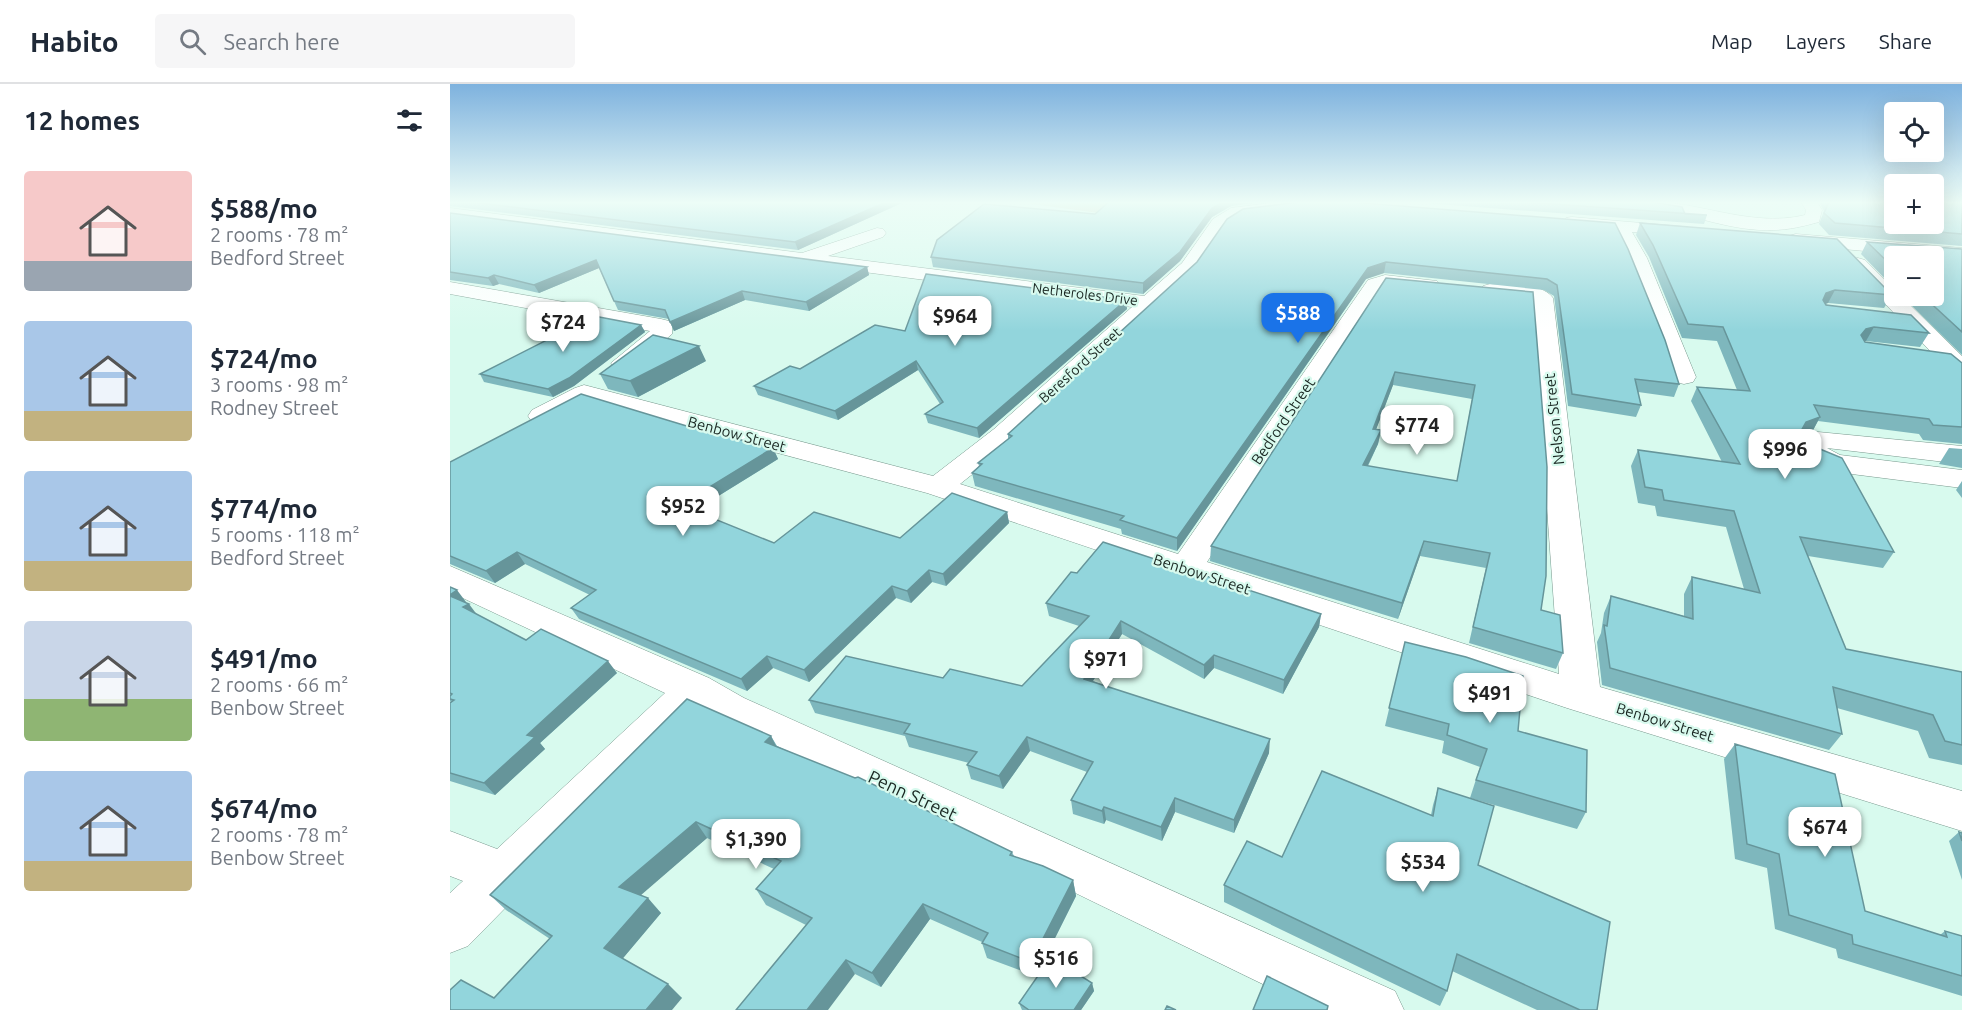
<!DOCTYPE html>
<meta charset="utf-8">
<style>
body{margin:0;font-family:Ubuntu,sans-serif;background:#f6f6f7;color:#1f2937;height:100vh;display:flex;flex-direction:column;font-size:22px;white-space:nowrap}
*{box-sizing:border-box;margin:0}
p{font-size:20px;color:#747a83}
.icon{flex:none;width:33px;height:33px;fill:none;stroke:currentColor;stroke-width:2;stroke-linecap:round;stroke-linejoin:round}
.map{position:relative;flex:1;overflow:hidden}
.sheet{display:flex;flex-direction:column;background:#fff;width:450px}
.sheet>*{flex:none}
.buttons{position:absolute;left:1434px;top:18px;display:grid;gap:12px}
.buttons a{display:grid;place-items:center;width:60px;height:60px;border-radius:6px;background:#fff;box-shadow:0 6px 24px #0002;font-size:30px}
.price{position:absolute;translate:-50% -51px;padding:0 14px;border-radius:12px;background:#fff;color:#222;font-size:20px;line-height:39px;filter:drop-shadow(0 2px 3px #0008)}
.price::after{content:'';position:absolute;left:50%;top:36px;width:18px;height:14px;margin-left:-9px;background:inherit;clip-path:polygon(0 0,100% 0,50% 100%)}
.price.current{background:#1a73e8;color:#fff}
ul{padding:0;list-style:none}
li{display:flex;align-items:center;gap:18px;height:150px;padding:0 24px}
li span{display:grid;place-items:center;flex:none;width:168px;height:120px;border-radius:6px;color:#555}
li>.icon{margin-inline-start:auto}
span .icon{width:72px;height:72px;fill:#fffc;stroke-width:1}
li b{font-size:26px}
h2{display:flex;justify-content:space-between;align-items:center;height:72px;padding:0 24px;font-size:26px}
header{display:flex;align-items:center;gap:36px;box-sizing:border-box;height:84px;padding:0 30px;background:#fff;border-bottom:2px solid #e0e1e3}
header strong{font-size:28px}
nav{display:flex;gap:33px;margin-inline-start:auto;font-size:21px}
.search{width:420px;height:54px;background:#f6f6f7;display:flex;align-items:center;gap:15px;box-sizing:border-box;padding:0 21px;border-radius:6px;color:#747a83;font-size:22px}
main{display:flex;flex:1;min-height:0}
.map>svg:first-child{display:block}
</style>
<header>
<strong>Habito</strong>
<div class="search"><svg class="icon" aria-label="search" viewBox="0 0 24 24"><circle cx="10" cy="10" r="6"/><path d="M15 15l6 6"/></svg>Search here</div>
<nav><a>Map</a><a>Layers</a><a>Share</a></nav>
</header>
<main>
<section class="sheet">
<h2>12 homes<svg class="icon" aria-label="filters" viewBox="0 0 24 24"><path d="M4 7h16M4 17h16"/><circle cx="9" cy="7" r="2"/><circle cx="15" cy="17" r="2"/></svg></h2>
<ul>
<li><span style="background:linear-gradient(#f6c9c9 75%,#9aa5b1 0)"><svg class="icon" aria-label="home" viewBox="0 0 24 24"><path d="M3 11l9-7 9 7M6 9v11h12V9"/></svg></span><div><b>$588/mo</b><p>2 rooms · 78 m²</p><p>Bedford Street</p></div></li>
<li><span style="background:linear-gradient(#a9c7e8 75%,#c2b280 0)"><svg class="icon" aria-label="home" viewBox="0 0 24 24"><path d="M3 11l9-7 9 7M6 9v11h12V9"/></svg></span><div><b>$724/mo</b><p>3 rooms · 98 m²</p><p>Rodney Street</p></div></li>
<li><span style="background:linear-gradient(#a9c7e8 75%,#c2b280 0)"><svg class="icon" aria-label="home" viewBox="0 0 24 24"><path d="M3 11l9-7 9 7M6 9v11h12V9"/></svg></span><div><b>$774/mo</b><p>5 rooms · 118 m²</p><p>Bedford Street</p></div></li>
<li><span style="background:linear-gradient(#c9d6e8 65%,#8fb573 0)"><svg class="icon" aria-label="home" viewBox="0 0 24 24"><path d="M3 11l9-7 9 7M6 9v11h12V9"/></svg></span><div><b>$491/mo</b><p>2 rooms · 66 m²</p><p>Benbow Street</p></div></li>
<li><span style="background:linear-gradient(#a9c7e8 75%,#c2b280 0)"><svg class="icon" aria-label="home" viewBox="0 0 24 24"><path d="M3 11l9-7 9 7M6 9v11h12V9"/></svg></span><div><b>$674/mo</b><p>2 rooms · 78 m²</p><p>Benbow Street</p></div></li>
</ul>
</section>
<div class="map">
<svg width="1512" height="926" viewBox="0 0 1512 926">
<rect width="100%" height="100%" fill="#d8faee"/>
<path fill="#c7c9a9" d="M 567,118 L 670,118 L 656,130 Z"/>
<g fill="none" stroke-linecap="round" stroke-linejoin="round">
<g stroke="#79998e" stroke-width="1">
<g id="minor">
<path d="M 827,118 L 869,118 L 861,123 L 792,132 L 775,143 L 746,187 L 564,357 L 510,400 L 728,470 L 918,196 L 935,191 L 987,197 L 990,201 L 987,205 L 980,207 L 933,204 L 757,478 L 1109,590 L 1082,217 L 1033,210 L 1030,206 L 1033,202 L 1040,200 C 1057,201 1092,198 1103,214 L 1150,603 L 1512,707 L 1512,747 L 1117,624 L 477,409 L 137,318 C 120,327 101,343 82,338 L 78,332 L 82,326 L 125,304 L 134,301 L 483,392 L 544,345 L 682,223 L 0,134 L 0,124 L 352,169 L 427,144 L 433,145 L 436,149 L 433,153 L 378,172 L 694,212 L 732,179 L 763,135 L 781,124 Z"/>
<path d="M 1186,118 C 1243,113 1297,145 1355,131 L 1356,126 L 1351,118 L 1367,118 L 1372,126 L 1369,138 C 1354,142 1339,146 1323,146 C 1280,148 1237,128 1194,123 Z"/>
<path d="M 1122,133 L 1238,143 L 1241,147 L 1238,151 L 1232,152 L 1182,148 L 1197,174 L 1246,293 L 1243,298 L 1234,300 L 1225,298 L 1222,293 L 1177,174 L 1163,147 L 1116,142 L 1113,138 L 1116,134 Z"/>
<path d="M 1346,150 L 1512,164 L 1512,176 L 1339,160 L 1337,156 L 1339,152 Z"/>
<path d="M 1408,174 L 1415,176 L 1444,205 L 1444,212 L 1451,212 L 1512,272 L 1512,293 L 1503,291 L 1401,184 L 1398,180 L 1401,176 Z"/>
<path d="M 0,198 L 211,235 L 219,237 L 222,242 L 222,250 L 182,284 L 173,286 L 164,284 L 161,279 L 200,247 L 0,210 Z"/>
<path d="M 1368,348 L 1512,362 L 1512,380 L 1377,364 L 1390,371 L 1512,386 L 1512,404 L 1386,388 C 1367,383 1356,378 1345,361 L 1349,355 Z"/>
<path d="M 0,482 L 259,594 L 294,614 L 945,907 L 954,926 L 866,926 L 249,626 L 18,862 L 0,869 L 0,809 L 13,797 L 0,792 L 0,747 L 47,765 L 215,609 L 0,508 Z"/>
</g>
</g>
<use href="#minor" fill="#fff" fill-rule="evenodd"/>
</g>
<g fill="#7eb7bd" fill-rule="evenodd">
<path d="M 0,118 L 454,118 L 348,166 L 0,122 Z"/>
<path d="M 849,118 L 1165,139 L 1229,300 L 1224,313 L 1188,308 L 1191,321 L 1186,333 L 1118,322 L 1104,212 L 1094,206 L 934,189 L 916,195 L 727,467 L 672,450 L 671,445 L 525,402 L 522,389 L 529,382 L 528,379 L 558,355 L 558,350 Z"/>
<path d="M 961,118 L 1203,118 L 1235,130 L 1257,131 L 1254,140 Z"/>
<path d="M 1369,118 L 1512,118 L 1512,162 L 1379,151 L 1369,140 L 1374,127 Z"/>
<path d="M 781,122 L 762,133 L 730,177 L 693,210 L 483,183 L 481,173 L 645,130 Z"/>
<path d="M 0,129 L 417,183 L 419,191 L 359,227 L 295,216 L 224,247 L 219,235 L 168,226 L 149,184 L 89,209 L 49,200 L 43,202 L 0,196 L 0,197 Z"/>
<path d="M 1190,139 L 1442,211 L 1434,224 L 1378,219 L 1375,220 L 1479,249 L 1470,263 L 1416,257 L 1414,257 L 1415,258 L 1512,279 L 1512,360 L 1473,356 L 1469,350 L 1368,337 L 1362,348 L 1355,350 L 1444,468 L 1433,484 L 1358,472 L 1396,565 L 1512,588 L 1512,681 L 1479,674 L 1468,647 L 1387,624 L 1392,650 L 1379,666 L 1152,601 L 1147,558 L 1151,549 L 1154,529 L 1161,512 L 1234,532 L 1234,510 L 1242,493 L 1294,505 L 1276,443 L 1207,432 L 1205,422 L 1188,419 L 1181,382 L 1188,366 L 1272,378 L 1241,317 L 1247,303 L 1287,306 L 1267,257 L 1232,254 L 1199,173 L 1186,151 Z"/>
<path d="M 1417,158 L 1512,165 L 1512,271 L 1452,212 L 1484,212 L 1444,172 L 1444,204 L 1411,170 Z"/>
<path d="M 936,194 L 1083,208 L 1091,526 L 1113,569 L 1106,585 L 1019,559 L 1036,484 L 970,472 L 948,535 L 760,477 L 761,462 ZM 943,301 L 1022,315 L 1007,397 L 918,382 L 928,360 L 931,346 L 926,345 Z"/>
<path d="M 676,216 L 677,225 L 529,354 L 478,339 L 475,330 L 490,320 L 468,286 L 388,336 L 308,311 L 304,302 L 455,247 Z"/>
<path d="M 191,241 L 195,248 L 124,302 L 103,313 L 34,298 L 30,290 Z"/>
<path d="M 256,277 L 188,313 L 158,305 L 150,290 Z"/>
<path d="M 240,343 L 323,364 L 328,375 L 244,427 L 324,459 L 450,454 L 557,428 L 559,439 L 496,502 L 482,498 L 461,519 L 446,514 L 359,598 L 323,584 L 297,607 L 129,535 L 121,524 L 140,511 L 75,480 L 45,499 L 0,480 L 0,378 Z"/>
<path d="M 1499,364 L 1512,365 L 1512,384 L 1489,380 Z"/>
<path d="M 1512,397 L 1512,414 L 1506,406 Z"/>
<path d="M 627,489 L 871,530 L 869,543 L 833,610 L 764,584 L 754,595 L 672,550 L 643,597 L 819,669 L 784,749 L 725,728 L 712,757 L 656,736 L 654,740 L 623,730 L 621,716 L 637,688 L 580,667 L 553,705 L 521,695 L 517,681 L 519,679 L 459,663 L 455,652 L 365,629 L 359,616 L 493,594 L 572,602 L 629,542 L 599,532 L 596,519 Z"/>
<path d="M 0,503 L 27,531 L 76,556 L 167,589 L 90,659 L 95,665 L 45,711 L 0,697 L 0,619 L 1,618 L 0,617 Z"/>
<path d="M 955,558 L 1068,647 L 1136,728 L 1127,745 L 1020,714 L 1030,683 L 992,669 L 994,657 L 935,642 Z"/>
<path d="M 321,652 L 327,662 L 562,768 L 564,772 L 623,796 L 626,812 L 586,892 L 537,874 L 532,859 L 532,858 L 480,835 L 431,903 L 405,890 L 356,841 L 316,821 L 306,805 L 324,785 L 257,754 L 190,811 L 211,829 L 172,875 L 232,914 L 44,914 L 100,855 L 56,826 L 40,811 Z"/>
<path d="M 1285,660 L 1415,827 L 1490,851 L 1495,847 L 1512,852 L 1512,912 L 1388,874 L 1386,865 L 1325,845 L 1317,784 L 1285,775 L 1274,675 Z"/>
<path d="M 988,704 L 1028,781 L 1147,926 L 1087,926 L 1002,887 L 997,907 L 990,922 L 774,818 L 774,801 L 832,773 L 981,731 L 983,721 Z"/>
<path d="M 1509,748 L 1512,749 L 1512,796 L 1499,757 Z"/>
<path d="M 642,899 L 644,907 L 631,926 L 572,926 L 569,919 Z"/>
</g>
<g fill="#66959a">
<path d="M 436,118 L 454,118 L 348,166 L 345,158 Z"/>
<path d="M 773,118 L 813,118 L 781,122 L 762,133 L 730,177 L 693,210 L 693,199 L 762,124 Z"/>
<path d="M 146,176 L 149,184 L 89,209 L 84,201 Z"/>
<path d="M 936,178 L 934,189 L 916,195 L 727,467 L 727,454 L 918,184 Z"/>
<path d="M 417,183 L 419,191 L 359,227 L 356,218 Z"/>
<path d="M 44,191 L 49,200 L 43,202 L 38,194 Z"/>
<path d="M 1385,206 L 1378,219 L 1369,222 L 1376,209 Z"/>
<path d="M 292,207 L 295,216 L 224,247 L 220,238 Z"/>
<path d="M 676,216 L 677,225 L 529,354 L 527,344 Z"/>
<path d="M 191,241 L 195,248 L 124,302 L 103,313 L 98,305 Z"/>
<path d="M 1424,243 L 1416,257 L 1408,259 L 1411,251 L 1416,245 Z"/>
<path d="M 249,262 L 256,277 L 188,313 L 180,297 Z"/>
<path d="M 466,277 L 468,286 L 388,336 L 385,327 Z"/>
<path d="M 945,288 L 943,301 L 921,359 L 923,345 Z"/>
<path d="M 1370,333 L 1362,348 L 1348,353 L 1356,338 Z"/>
<path d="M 931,346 L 928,360 L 911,395 L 913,381 Z"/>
<path d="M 323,364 L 328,375 L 236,432 L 230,421 Z"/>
<path d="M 557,428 L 559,439 L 496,502 L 493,490 Z"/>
<path d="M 974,457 L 970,472 L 948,535 L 952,519 Z"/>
<path d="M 67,468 L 75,480 L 45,499 L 36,487 Z"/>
<path d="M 479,486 L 482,498 L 461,519 L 457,507 Z"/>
<path d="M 442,502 L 446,514 L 359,598 L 354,586 Z"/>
<path d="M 7,506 L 16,518 L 8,523 L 0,514 L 0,511 Z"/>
<path d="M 19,520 L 28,532 L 13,523 Z"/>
<path d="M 871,530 L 869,543 L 833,610 L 834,596 Z"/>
<path d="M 671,537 L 672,550 L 636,608 L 634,595 Z"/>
<path d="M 764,571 L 764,584 L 754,595 L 754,581 Z"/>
<path d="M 317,572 L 323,584 L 297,607 L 291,595 Z"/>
<path d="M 158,577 L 167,589 L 90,659 L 95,665 L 45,711 L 34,699 L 77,651 Z"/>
<path d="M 321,652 L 329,668 L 315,658 Z"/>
<path d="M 577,653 L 580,667 L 553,705 L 549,692 Z"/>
<path d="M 820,655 L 819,669 L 784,749 L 784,736 Z"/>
<path d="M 725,714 L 725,728 L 712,757 L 711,743 Z"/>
<path d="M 654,723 L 656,736 L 654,740 L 652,727 Z"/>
<path d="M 246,738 L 257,754 L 183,818 L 169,803 Z"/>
<path d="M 623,796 L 626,812 L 586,892 L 581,878 Z"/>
<path d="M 198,814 L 211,829 L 169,879 L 154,864 Z"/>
<path d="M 473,820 L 480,835 L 431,903 L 422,889 Z"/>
<path d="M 396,876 L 405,890 L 378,926 L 357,926 Z"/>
<path d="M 642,899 L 644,907 L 631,926 L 624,926 Z"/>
<path d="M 218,900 L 232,914 L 222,926 L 196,926 Z"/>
</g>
<g fill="#92d5dc" stroke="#66959a" stroke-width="1.5" fill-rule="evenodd">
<path d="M 22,118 L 436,118 L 345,158 Z"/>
<path d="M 659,118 L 773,118 L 762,124 L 730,168 L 693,199 L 481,173 L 487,156 L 534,120 L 645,130 Z"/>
<path d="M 849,118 L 901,118 L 1165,139 L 1178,165 L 1215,256 L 1229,300 L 1185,295 L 1191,321 L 1122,310 L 1107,201 L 1097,195 L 936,178 L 918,184 L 727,454 L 670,436 L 674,432 L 522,389 L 532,380 L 528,379 L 562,352 L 558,350 L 747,178 L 777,135 L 793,125 Z"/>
<path d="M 1076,118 L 1203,118 L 1232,123 L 1235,130 L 1257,131 Z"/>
<path d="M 1379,118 L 1444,118 L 1444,140 L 1484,140 L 1484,118 L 1512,118 L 1512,150 L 1385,139 L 1374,129 Z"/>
<path d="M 0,129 L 417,183 L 356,218 L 292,207 L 220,238 L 215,226 L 164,217 L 146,176 L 84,201 L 44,191 L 38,194 L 0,188 Z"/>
<path d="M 1190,139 L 1387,155 L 1442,211 L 1385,206 L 1376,209 L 1373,216 L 1376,221 L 1461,231 L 1479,249 L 1424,243 L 1416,245 L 1411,251 L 1415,258 L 1501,270 L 1512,279 L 1512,343 L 1483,341 L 1479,335 L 1364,321 L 1370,333 L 1356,338 L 1351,347 L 1370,365 L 1392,374 L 1444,468 L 1350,453 L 1396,565 L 1512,588 L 1512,661 L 1495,657 L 1483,631 L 1383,603 L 1392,650 L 1160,584 L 1154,541 L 1157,542 L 1161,512 L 1243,535 L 1242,493 L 1310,509 L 1284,427 L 1214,416 L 1212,406 L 1195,403 L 1188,366 L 1290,380 L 1247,303 L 1300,307 L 1273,243 L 1238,240 L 1203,161 Z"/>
<path d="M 1417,158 L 1512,165 L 1512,248 L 1473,212 L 1484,212 L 1484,172 L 1444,172 L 1444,184 Z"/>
<path d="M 476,190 L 676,216 L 527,344 L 475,330 L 493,318 L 466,277 L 385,327 L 304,302 L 340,282 L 350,285 L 425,241 L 455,247 Z"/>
<path d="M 936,194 L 1083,208 L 1097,383 L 1096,492 L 1091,526 L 1110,531 L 1113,569 L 1023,543 L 1040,469 L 974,457 L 952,519 L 761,462 ZM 945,288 L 1025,301 L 1007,397 L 913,381 L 931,346 L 923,345 Z"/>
<path d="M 144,232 L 191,241 L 119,294 L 98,305 L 30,290 Z"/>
<path d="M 203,251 L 249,262 L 180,297 L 150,290 Z"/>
<path d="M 131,310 L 240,343 L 323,364 L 230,421 L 324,459 L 364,428 L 450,454 L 502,409 L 557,428 L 493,490 L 479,486 L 457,507 L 442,502 L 354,586 L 317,572 L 291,595 L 121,524 L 146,506 L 67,468 L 36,487 L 0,472 L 0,378 Z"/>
<path d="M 653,458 L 871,530 L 834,596 L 764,571 L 754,581 L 671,537 L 634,595 L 820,655 L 784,736 L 725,714 L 711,743 L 654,723 L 652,727 L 621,716 L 643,678 L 577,653 L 549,692 L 517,681 L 527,668 L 454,649 L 460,640 L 359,616 L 396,572 L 493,594 L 500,585 L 572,602 L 639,532 L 596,519 L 621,488 L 627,489 Z"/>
<path d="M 0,503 L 7,506 L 0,511 Z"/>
<path d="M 0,512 L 19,520 L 13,523 L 76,556 L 91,545 L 158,577 L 77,651 L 85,653 L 34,699 L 0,689 L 0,619 L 4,616 L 0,615 L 0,612 L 2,610 L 0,609 Z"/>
<path d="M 955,558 L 1016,573 L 1073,592 L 1068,647 L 1137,666 L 1136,728 L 1026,696 L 1037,665 L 997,651 L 999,640 L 939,624 Z"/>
<path d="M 237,615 L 321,652 L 315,658 L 405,694 L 408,693 L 562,768 L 560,771 L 593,782 L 623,796 L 581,878 L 532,859 L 538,849 L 473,820 L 422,889 L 396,876 L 357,926 L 286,926 L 362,834 L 306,805 L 331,777 L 246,738 L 169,803 L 198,814 L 154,864 L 218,900 L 196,926 L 0,926 L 0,906 L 11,896 L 44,914 L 102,852 L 40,811 Z"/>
<path d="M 1285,660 L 1385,690 L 1415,827 L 1497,853 L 1495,847 L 1512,852 L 1512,892 L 1403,860 L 1402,851 L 1339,831 L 1329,770 L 1297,760 Z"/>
<path d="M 872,687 L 983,732 L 988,704 L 1044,722 L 1028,781 L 1160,838 L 1147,926 L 1130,926 L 1007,870 L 997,907 L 774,801 L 797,757 L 832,773 Z"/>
<path d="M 1509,748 L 1512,749 L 1512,757 Z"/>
<path d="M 601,873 L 642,899 L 624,926 L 579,926 L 569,919 Z"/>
<path d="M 817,892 L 878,922 L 877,926 L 803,926 Z"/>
<path d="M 717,922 L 726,926 L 715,926 Z"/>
</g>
<linearGradient id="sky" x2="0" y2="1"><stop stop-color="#7eb2de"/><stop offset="0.48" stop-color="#edfdf7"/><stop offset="1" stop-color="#edfdf7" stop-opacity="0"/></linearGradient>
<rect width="1512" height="247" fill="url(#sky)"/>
<g text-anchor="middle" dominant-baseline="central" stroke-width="4.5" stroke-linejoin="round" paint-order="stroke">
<g font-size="14" fill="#192621" stroke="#d8faee">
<text transform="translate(635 210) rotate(7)">Netheroles Drive</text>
<text transform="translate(630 281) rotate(-42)">Beresford Street</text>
</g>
<g font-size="15" fill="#192621" stroke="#d8faee">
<text transform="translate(1104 335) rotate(-96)">Nelson Street</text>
<text transform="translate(833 337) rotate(-56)">Bedford Street</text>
<text transform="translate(287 350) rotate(15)">Benbow Street</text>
<text transform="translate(752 490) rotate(18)">Benbow Street</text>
<text transform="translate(1215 638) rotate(17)">Benbow Street</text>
</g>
<g font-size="18" fill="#192621" stroke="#d8faee">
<text transform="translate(463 711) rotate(25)">Penn Street</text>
</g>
</g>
</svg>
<div class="buttons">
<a><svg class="icon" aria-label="locate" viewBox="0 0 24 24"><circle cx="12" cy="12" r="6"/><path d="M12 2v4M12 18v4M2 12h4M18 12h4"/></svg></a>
<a>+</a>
<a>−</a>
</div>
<b class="price current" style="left:848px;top:260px">$588</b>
<b class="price" style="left:505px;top:263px">$964</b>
<b class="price" style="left:113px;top:269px">$724</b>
<b class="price" style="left:967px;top:372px">$774</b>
<b class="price" style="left:1335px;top:396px">$996</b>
<b class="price" style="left:233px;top:453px">$952</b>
<b class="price" style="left:656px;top:606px">$971</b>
<b class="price" style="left:1040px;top:640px">$491</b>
<b class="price" style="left:1375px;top:774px">$674</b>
<b class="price" style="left:306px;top:786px">$1,390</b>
<b class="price" style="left:973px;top:809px">$534</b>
<b class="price" style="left:606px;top:905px">$516</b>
</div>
</main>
